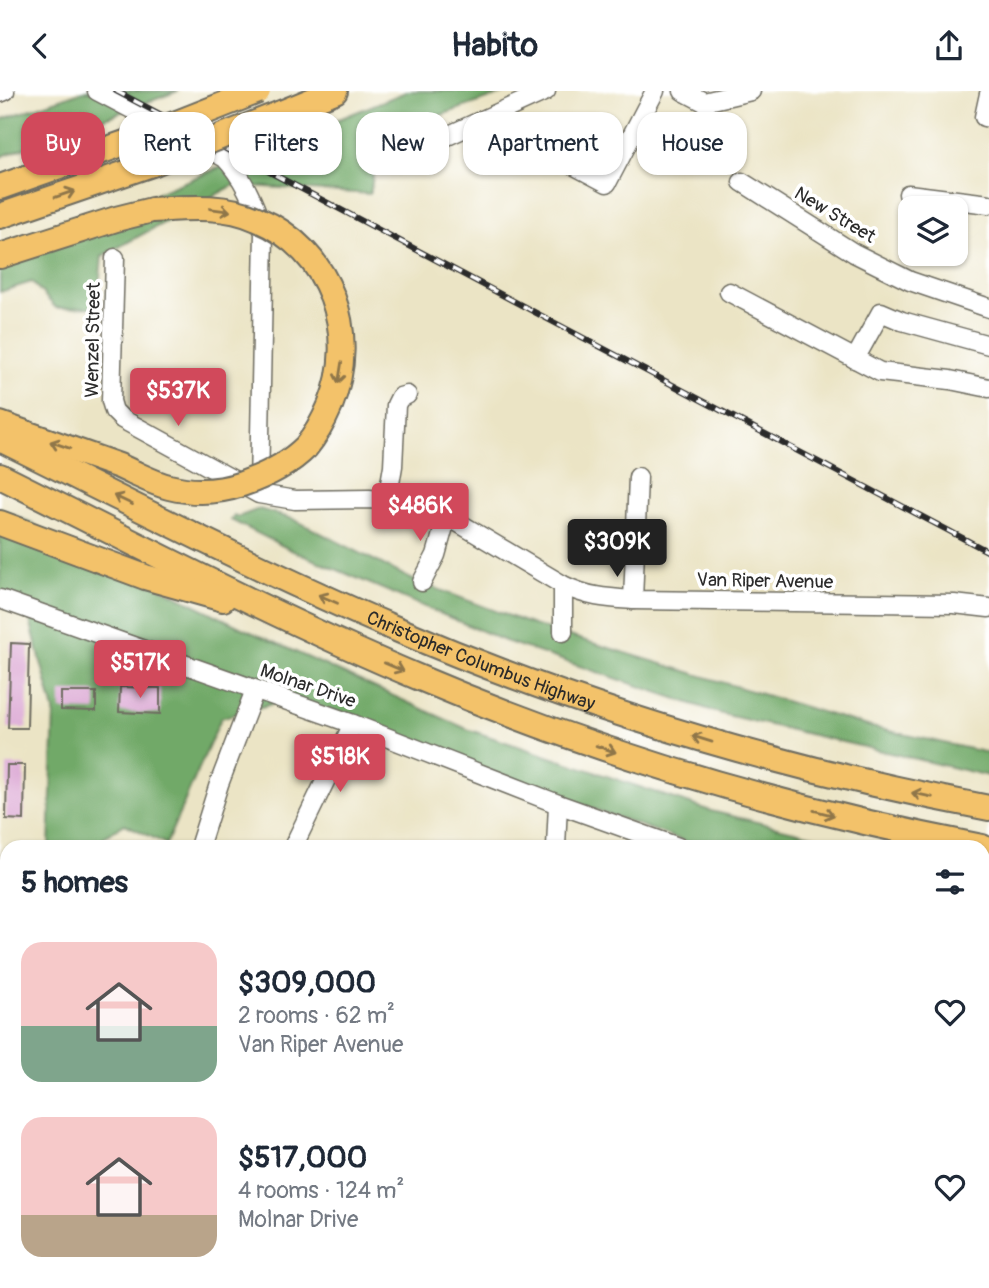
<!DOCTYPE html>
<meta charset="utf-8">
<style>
body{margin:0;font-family:Pangolin,sans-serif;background:#f6f6f7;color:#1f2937;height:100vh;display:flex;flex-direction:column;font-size:26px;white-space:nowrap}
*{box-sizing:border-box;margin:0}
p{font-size:23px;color:#747a83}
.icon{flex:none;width:38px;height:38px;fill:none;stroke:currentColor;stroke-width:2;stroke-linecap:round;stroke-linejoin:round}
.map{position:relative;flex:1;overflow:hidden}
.panel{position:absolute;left:0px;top:749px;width:990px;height:448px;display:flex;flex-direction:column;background:#fff;border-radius:21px 21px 0 0;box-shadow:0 2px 5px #0004}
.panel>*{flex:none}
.top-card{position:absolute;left:21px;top:21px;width:948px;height:63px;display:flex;gap:14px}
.fabs{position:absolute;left:898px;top:105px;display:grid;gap:14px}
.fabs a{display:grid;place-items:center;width:70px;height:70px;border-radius:14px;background:#fff;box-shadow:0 2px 5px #0004;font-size:35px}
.price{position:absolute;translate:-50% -60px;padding:0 16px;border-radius:7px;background:#d1495b;color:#fff;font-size:23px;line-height:46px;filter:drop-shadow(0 2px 4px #0008)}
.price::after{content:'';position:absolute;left:50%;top:42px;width:21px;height:16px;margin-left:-10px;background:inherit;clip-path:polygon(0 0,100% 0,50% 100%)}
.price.selected{background:#222;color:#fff}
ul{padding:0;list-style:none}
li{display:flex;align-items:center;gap:21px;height:175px;padding:0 21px}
li span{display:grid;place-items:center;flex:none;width:196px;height:140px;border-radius:21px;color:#555}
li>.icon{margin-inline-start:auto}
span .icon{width:84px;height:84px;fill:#fffc;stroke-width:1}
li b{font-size:30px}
h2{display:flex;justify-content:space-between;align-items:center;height:84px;padding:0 21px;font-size:30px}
.pill{padding:0 24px;border-radius:21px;background:#fff;box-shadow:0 2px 5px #0004;font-size:24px;line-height:63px}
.pill.selected{background:#d1495b;color:#fff}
header{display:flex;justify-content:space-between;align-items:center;height:91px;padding:0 21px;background:#fff;font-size:32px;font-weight:800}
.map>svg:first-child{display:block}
</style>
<header><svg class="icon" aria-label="back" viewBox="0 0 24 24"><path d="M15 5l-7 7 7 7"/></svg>Habito<svg class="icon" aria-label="share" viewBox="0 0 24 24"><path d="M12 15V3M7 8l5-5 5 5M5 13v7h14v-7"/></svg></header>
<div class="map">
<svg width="989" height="1197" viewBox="0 0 989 1197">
<rect width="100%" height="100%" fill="#fff"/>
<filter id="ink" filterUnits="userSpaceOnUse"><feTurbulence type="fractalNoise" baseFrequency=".0143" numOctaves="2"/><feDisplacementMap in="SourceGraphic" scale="14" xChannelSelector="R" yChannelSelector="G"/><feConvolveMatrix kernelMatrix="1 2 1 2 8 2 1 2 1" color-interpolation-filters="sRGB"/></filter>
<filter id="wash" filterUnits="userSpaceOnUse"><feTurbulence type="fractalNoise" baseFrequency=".00686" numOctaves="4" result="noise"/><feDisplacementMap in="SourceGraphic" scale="28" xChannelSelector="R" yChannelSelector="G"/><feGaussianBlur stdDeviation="1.57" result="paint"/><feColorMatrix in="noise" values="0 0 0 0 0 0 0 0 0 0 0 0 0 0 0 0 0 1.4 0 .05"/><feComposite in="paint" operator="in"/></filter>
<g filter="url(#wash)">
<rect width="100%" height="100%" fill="#ebe4c5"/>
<g fill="#71a968" stroke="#4e6a4a" stroke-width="2">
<path d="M 83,0 L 178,0 L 0,66 L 0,29 Z"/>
<path d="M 408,0 L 511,0 L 380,45 L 370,103 L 234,94 L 102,165 L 97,216 L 56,217 L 32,191 L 0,201 L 0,154 L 135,111 Z"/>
<path d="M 0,417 L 242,537 L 467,638 L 711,720 L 861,756 L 701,756 L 286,609 L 221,627 L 166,753 L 125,733 L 104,746 L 104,756 L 49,756 L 54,620 L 27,518 L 0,508 Z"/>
<path d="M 259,418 L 293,428 L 411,488 L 533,534 L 871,636 L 989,662 L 989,685 L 722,623 L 505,550 L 293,460 L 231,429 L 234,424 L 238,426 Z"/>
<path d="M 984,785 L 989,786 L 989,842 L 984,842 Z"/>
</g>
<g id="blocks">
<g fill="#dfb0d8">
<path d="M 11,552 L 29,553 L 27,637 L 8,637 Z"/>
<path d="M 120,596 L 160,597 L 160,623 L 119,621 Z"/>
<path d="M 61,601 L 96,601 L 96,620 L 61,619 Z"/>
<path d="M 7,674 L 25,674 L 24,729 L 6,728 Z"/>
</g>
</g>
</g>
<g filter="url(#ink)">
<use href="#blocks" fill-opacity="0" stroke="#6e6c61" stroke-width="2"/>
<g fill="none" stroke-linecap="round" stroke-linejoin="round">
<g stroke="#6e6c61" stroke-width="21">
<g id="minor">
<path d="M 97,0 L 225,67 C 244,87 256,116 264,142 L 259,396"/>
<path d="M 683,0 L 704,11 L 751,0"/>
<path d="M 0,2 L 5,0"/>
<path d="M 989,3 L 984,26 L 989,27"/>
<path d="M 486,28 L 607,92 L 655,0"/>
<path d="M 410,62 L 546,0"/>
<path d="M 742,91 L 854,162 L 910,190 L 989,217"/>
<path d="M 908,103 L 989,113"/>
<path d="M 115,167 L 111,310 L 114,320 L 122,328 L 259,403 L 295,409 L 369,408 L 413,412 L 447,425 L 563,494 C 588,506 605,507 633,509 L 954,513 L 989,517"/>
<path d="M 729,201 L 880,281 L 950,289 L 989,297"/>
<path d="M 855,268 L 881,221 L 902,230 L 989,254"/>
<path d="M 387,410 L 393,375 L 396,314 L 400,306 L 407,304"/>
<path d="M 422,491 L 436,464 L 447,425"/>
<path d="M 0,508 L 353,633 L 558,713 L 678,756"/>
<path d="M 633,509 L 638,386"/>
<path d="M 563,541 L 563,494"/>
<path d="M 200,753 L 219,693 L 255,599"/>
<path d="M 293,756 L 353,633"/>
<path d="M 556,756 L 558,713"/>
<path d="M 984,855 L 989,855"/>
<path d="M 0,1076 L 7,1076"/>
<path d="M 984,1120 L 989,1120"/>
<path d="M 168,1197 L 168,1190"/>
<path d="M 655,1197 L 655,1190"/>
</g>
</g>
<g stroke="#6e6c61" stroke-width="28">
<g id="highway">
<path d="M 281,22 L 335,0"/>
<path d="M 0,96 L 139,47"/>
<path d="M 0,125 L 152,73"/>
<path d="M 0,165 L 116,128 L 152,119"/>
<path d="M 0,333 L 119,375 L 134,382"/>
<path id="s1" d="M 0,348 C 130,412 260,480 394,537 C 584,619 785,678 989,717"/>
<path d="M 0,385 C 139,454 277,527 420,587 C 601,664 790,719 982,756"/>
<path d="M 0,432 L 145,486 L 223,508"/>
</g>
</g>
<use href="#minor" stroke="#fff" stroke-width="18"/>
<use href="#highway" stroke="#f3c26a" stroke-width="24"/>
<g stroke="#2b2b2b" stroke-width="6">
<path id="rail" d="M 116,0 L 989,461"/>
</g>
<use href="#rail" stroke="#fff" stroke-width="3.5" stroke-dasharray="10" stroke-linecap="butt"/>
<g stroke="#6e6c61" stroke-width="28" stroke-linecap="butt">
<g id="highway-bridge">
<path d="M 139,47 L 258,0"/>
<path d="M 152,73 L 281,22"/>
<path d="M 134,382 C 145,387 157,393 169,396 C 193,402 219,401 242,393 C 265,385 288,374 306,356 C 316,344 324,329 330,315 C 360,242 331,159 257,128 C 224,113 187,117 152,119"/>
</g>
</g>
<use href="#highway-bridge" stroke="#f3c26a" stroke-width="24"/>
</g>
<defs><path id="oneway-shaft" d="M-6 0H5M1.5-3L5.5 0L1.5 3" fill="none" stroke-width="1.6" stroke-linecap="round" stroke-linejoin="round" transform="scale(1.75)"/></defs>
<g stroke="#8f764a">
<use href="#oneway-shaft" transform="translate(65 103) rotate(-19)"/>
<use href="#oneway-shaft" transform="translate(220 119) rotate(7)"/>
<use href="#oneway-shaft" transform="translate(340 282) rotate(99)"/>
<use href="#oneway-shaft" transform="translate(60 354) rotate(-161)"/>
<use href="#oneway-shaft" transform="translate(123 409) rotate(-154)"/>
<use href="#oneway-shaft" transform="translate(328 508) rotate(-156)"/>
<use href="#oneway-shaft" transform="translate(394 576) rotate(23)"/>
<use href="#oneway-shaft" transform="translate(702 648) rotate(-163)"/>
<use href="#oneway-shaft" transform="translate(606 658) rotate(19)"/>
<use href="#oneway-shaft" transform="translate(922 704) rotate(-168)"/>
<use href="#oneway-shaft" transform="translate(824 722) rotate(14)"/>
</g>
</g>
<g text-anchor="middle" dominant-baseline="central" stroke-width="7" stroke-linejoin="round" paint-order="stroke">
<g font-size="19" fill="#2b2b2b" stroke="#fff">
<text transform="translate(835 124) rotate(31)">New Street</text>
<text transform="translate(93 249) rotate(-89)">Wenzel Street</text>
<text transform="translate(765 490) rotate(1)">Van Riper Avenue</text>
<text stroke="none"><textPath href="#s1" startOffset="530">Christopher Columbus Highway</textPath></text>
<text transform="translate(308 595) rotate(19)">Molnar Drive</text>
</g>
</g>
</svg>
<div class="fabs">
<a><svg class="icon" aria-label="layers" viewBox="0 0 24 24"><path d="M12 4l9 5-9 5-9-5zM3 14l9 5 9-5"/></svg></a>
</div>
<b class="price" style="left:178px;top:337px">$537K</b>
<b class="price" style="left:420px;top:452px">$486K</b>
<b class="price selected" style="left:617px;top:488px">$309K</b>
<b class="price" style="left:140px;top:609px">$517K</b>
<b class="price" style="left:340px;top:703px">$518K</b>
<div class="top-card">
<a class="pill selected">Buy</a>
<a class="pill">Rent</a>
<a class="pill">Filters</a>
<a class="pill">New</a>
<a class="pill">Apartment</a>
<a class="pill">House</a>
</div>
<section class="panel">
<h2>5 homes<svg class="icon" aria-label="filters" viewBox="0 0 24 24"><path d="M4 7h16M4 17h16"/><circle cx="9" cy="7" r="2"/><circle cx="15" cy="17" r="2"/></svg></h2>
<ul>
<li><span style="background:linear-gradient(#f6c9c9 60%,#7fa58c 0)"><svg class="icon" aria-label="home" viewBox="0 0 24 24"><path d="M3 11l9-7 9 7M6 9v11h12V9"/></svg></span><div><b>$309,000</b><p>2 rooms · 62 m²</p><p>Van Riper Avenue</p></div><svg class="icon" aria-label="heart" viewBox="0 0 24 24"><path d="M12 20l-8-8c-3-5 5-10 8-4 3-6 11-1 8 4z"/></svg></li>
<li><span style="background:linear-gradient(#f6c9c9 70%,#b9a48a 0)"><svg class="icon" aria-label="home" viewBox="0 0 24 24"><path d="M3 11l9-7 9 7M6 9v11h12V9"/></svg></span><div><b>$517,000</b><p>4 rooms · 124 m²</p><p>Molnar Drive</p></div><svg class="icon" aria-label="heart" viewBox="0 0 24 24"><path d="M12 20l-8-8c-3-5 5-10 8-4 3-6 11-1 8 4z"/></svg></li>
</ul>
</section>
</div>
